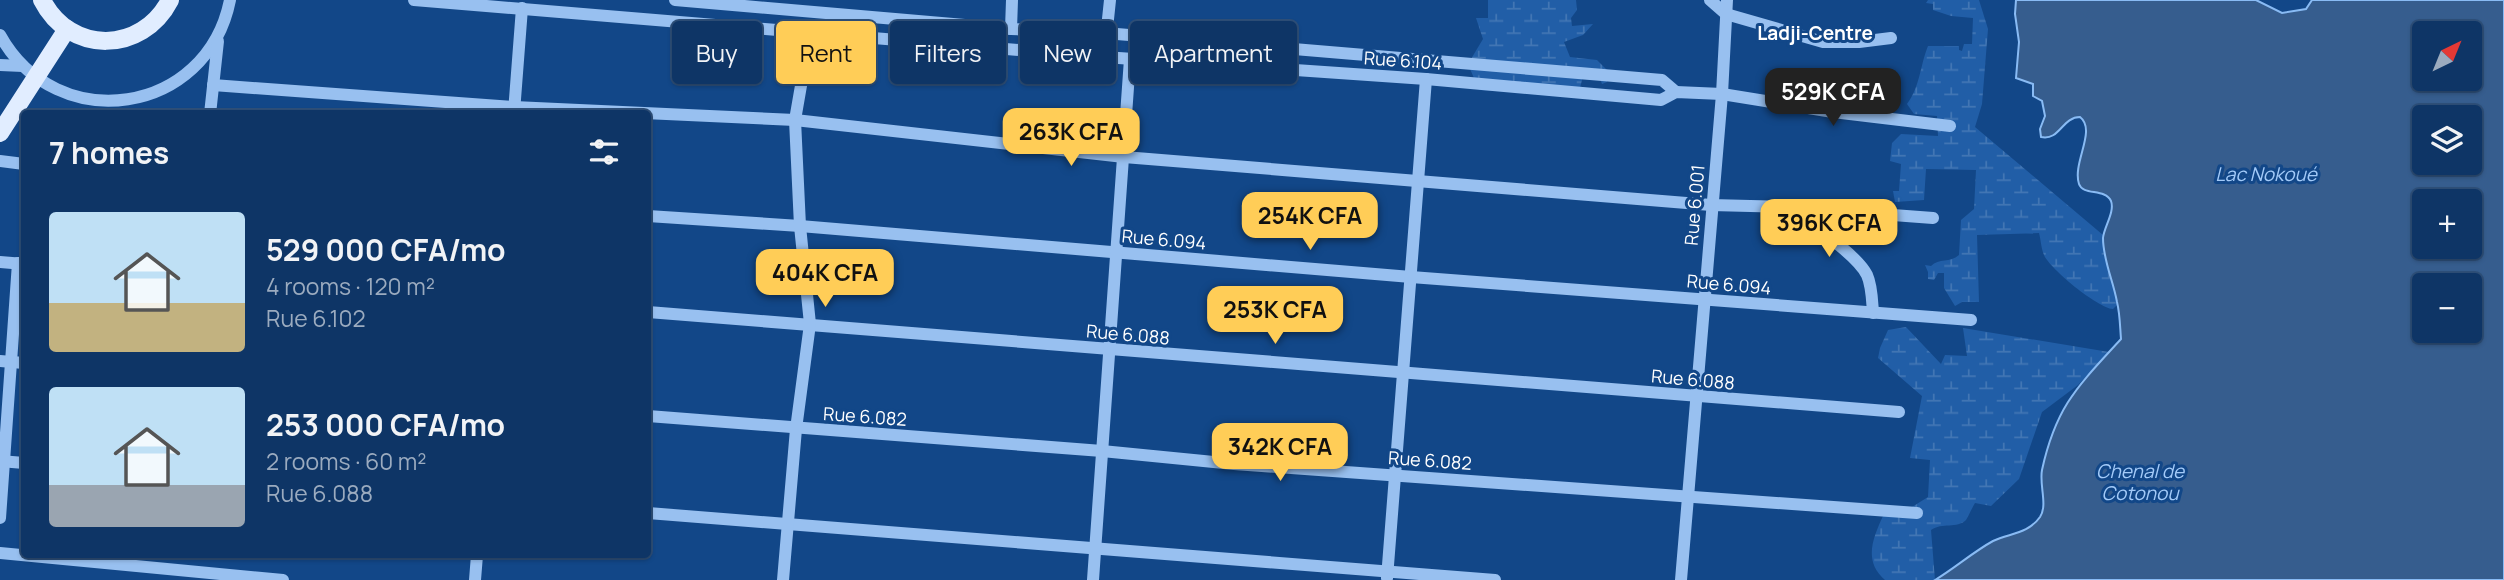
<!DOCTYPE html>
<meta charset="utf-8">
<style>
body{margin:0;font-family:Manrope,sans-serif;background:#173d6c;color:#f1f3f6;height:100vh;display:flex;flex-direction:column;font-size:26px;white-space:nowrap}
*{box-sizing:border-box;margin:0}
p{font-size:23px;color:#9babbf}
.icon{flex:none;width:38px;height:38px;fill:none;stroke:currentColor;stroke-width:2;stroke-linecap:round;stroke-linejoin:round}
.map{position:relative;flex:1;overflow:hidden}
.details{position:absolute;left:21px;top:110px;width:630px;height:448px;display:flex;flex-direction:column;background:#0e3566;border-radius:7px;box-shadow:0 2px 5px #0004,0 0 0 2px #2e507a}
.details>*{flex:none}
.hud{position:absolute;left:672px;top:21px;width:665px;height:63px;display:flex;gap:14px}
.needle{width:46px;rotate:43deg}
.buttons{position:absolute;left:2412px;top:21px;display:grid;gap:14px}
.buttons a{display:grid;place-items:center;width:70px;height:70px;border-radius:7px;background:#0e3566;box-shadow:0 2px 5px #0004,0 0 0 2px #2e507a;font-size:35px}
.price{position:absolute;translate:-50% -60px;padding:0 16px;border-radius:14px;background:#ffcd57;color:#111;font-size:23px;line-height:46px;filter:drop-shadow(0 2px 4px #0008)}
.price::after{content:'';position:absolute;left:50%;top:42px;width:21px;height:16px;margin-left:-10px;background:inherit;clip-path:polygon(0 0,100% 0,50% 100%)}
.price.selected{background:#222;color:#fff}
ul{padding:0;list-style:none}
li{display:flex;align-items:center;gap:21px;height:175px;padding:0 28px}
li span{display:grid;place-items:center;flex:none;width:196px;height:140px;border-radius:7px;color:#555}
li>.icon{margin-inline-start:auto}
span .icon{width:84px;height:84px;fill:#fffc;stroke-width:1}
li b{font-size:30px}
h2{display:flex;justify-content:space-between;align-items:center;height:84px;padding:0 28px;font-size:30px}
.pill{padding:0 24px;border-radius:7px;background:#0e3566;box-shadow:0 2px 5px #0004,0 0 0 2px #2e507a;font-size:24px;line-height:63px}
.pill.selected{background:#ffcd57;color:#111}
.map>svg:first-child{display:block}
</style>
<div class="map">
<svg width="2504" height="580" viewBox="0 0 2504 580">
<defs>
<pattern id="wetland-marsh" width="20" height="14" patternUnits="userSpaceOnUse" patternTransform="scale(1.75)"><rect width="20" height="14" fill="#215ea7"/><path d="M1 5h8M5 5V1M11 12h8M15 12V8" fill="none" stroke="#4276b4"/></pattern>
</defs>
<rect width="100%" height="100%" fill="#124788"/>
<g fill="url(#wetland-marsh)">
<path d="M 1488,0 L 1576,0 L 1577,10 L 1571,18 L 1572,26 L 1593,24 L 1583,35 L 1564,42 L 1570,57 L 1597,60 L 1609,72 L 1607,82 L 1602,84 L 1598,73 L 1583,76 L 1578,96 L 1479,90 L 1468,64 L 1483,39 L 1476,18 L 1488,18 Z"/>
<path d="M 1928,0 L 1979,0 L 1988,29 L 1982,104 L 1975,127 L 2103,235 L 2104,254 L 2118,304 L 2113,309 C 2098,308 2050,269 2044,255 C 2041,248 2041,240 2039,233 L 1977,235 L 1979,302 L 1962,302 L 1955,306 L 1944,288 L 1944,273 L 1938,273 L 1934,280 L 1928,279 L 1928,272 L 1925,265 L 1931,266 C 1939,258 1950,263 1959,255 L 1961,220 L 1974,209 L 1976,170 L 1926,169 L 1924,200 L 1895,202 L 1893,191 L 1899,191 L 1901,164 L 1890,161 L 1892,143 L 1901,134 L 1938,136 L 1937,116 L 1914,114 L 1907,104 C 1920,87 1920,66 1928,46 L 1959,46 L 1959,50 L 1962,51 L 1964,44 L 1972,44 L 1973,18 L 1951,16 L 1933,10 L 1933,4 L 1926,3 Z"/>
<path d="M 1906,327 L 1941,364 L 1945,355 L 1967,356 L 1963,328 L 2109,352 L 2078,385 L 2042,412 L 2019,479 L 1991,506 L 1975,503 C 1972,508 1969,515 1966,520 C 1957,529 1942,522 1931,530 L 1935,580 L 1885,580 C 1863,561 1873,538 1883,516 L 1904,512 L 1928,497 L 1930,460 L 1910,458 L 1922,396 L 1878,358 L 1880,348 L 1888,330 Z"/>
</g>
<path fill="#365d8e" stroke="#89bbf4" stroke-width="2" fill-rule="evenodd" d="M 2016,0 L 2256,0 L 2282,13 L 2306,9 L 2312,0 L 2504,0 L 2504,580 L 1935,580 C 1955,568 1973,552 1993,541 C 2010,533 2028,534 2040,517 C 2048,505 2039,485 2042,470 C 2056,406 2078,386 2121,339 C 2120,327 2120,314 2117,302 C 2113,280 2103,260 2103,238 C 2104,227 2115,212 2111,201 C 2105,188 2083,196 2079,184 C 2072,163 2097,130 2080,117 C 2062,117 2060,141 2041,137 L 2040,129 L 2045,116 L 2042,101 L 2033,96 L 2033,84 L 2016,78 L 2019,42 L 2015,14 ZM 2424,33 L 2469,33 L 2469,79 L 2424,79 ZM 2424,117 L 2469,117 L 2469,163 L 2424,163 ZM 2424,201 L 2469,201 L 2469,247 L 2424,247 ZM 2424,285 L 2469,285 L 2469,331 L 2424,331 Z"/>
<g fill="none" stroke-linecap="round" stroke-linejoin="round">
<g stroke="#98c0f0" stroke-width="12">
<path d="M 414,0 L 1104,57 L 1426,79 L 1661,100 L 1676,92 L 1722,94 L 1833,112 L 1950,126"/>
<path d="M 675,0 L 1011,29 L 1105,33 L 1662,80 L 1676,92"/>
<path d="M 1710,0 L 1726,14 L 1823,42 L 1859,42 L 1891,38"/>
<path d="M 1011,29 L 1012,0"/>
<path d="M 0,35 C 57,138 207,115 230,0"/>
<path d="M 1104,57 L 1110,0"/>
<path d="M 0,65 L 23,66"/>
<path d="M 213,85 L 514,107 L 795,120 L 1124,157 L 1711,205 L 1786,207 L 1933,218"/>
<path d="M 514,112 L 522,8"/>
<path d="M 210,114 L 218,41"/>
<path d="M 0,161 L 24,164"/>
<path d="M 1787,207 C 1807,222 1856,253 1867,275 C 1872,286 1872,300 1873,313"/>
<path d="M 648,216 L 800,226 L 1411,277 L 1971,320"/>
<path d="M 0,262 L 24,264"/>
<path d="M 648,312 L 1899,412"/>
<path d="M 0,361 L 24,363"/>
<path d="M 648,416 L 1102,451 L 1234,464 L 1917,513"/>
<path d="M 0,461 L 24,463"/>
<path d="M 648,513 L 1495,580"/>
<path d="M 0,518 L 18,263"/>
<path d="M 0,553 L 283,580"/>
<path d="M 1387,578 L 1426,79"/>
<path d="M 475,580 L 477,555"/>
<path d="M 783,580 L 796,429 L 810,324 L 800,226 L 795,120 L 810,34"/>
<path d="M 1093,580 L 1130,59"/>
<path d="M 1681,580 L 1722,94 L 1727,0"/>
</g>
<g stroke="#e1edff" stroke-width="18">
<path d="M 42,0 C 70,55 142,54 170,0"/>
<path d="M 0,133 L 67,29"/>
</g>
</g>
<g text-anchor="middle" dominant-baseline="central" stroke-width="6" stroke-linejoin="round" paint-order="stroke">
<g font-size="18" fill="#fff" stroke="#124788">
<text transform="translate(1403 60) rotate(4)">Rue 6.104</text>
<text transform="translate(1694 205) rotate(-85)">Rue 6.001</text>
<text transform="translate(1164 239) rotate(5)">Rue 6.094</text>
<text transform="translate(1729 284) rotate(5)">Rue 6.094</text>
<text transform="translate(1128 334) rotate(5)">Rue 6.088</text>
<text transform="translate(1693 379) rotate(5)">Rue 6.088</text>
<text transform="translate(865 416) rotate(4)">Rue 6.082</text>
<text transform="translate(1430 460) rotate(4)">Rue 6.082</text>
</g>
<g font-size="19" font-weight="bold" fill="#fff" stroke="#124788">
<text x="1815" y="33">Ladji-Centre</text>
</g>
<g font-size="19" font-style="italic" fill="#a3caf8" stroke="#124788">
<text x="2266" y="174">Lac Nokoué</text>
<text x="2140" y="471">Chenal de<tspan x="2140" dy="22">Cotonou</tspan></text>
</g>
</g>
</svg>
<div class="buttons">
<a><svg class="needle" viewBox="-14 -14 28 28"><path d="M0-13l5 13h-10z" fill="#e53935"/><path d="M0 13l5-13h-10z" fill="#9babbf"/></svg></a>
<a><svg class="icon" aria-label="layers" viewBox="0 0 24 24"><path d="M12 4l9 5-9 5-9-5zM3 14l9 5 9-5"/></svg></a>
<a>+</a>
<a>−</a>
</div>
<b class="price selected" style="left:1833px;top:128px">529K CFA</b>
<b class="price" style="left:1071px;top:168px">263K CFA</b>
<b class="price" style="left:1310px;top:252px">254K CFA</b>
<b class="price" style="left:1829px;top:259px">396K CFA</b>
<b class="price" style="left:825px;top:309px">404K CFA</b>
<b class="price" style="left:1275px;top:346px">253K CFA</b>
<b class="price" style="left:1280px;top:483px">342K CFA</b>
<div class="hud">
<a class="pill">Buy</a>
<a class="pill selected">Rent</a>
<a class="pill">Filters</a>
<a class="pill">New</a>
<a class="pill">Apartment</a>
</div>
<section class="details">
<h2>7 homes<svg class="icon" aria-label="filters" viewBox="0 0 24 24"><path d="M4 7h16M4 17h16"/><circle cx="9" cy="7" r="2"/><circle cx="15" cy="17" r="2"/></svg></h2>
<ul>
<li><span style="background:linear-gradient(#bfe0f5 65%,#c2b280 0)"><svg class="icon" aria-label="home" viewBox="0 0 24 24"><path d="M3 11l9-7 9 7M6 9v11h12V9"/></svg></span><div><b>529 000 CFA/mo</b><p>4 rooms · 120 m²</p><p>Rue 6.102</p></div></li>
<li><span style="background:linear-gradient(#bfe0f5 70%,#9aa5b1 0)"><svg class="icon" aria-label="home" viewBox="0 0 24 24"><path d="M3 11l9-7 9 7M6 9v11h12V9"/></svg></span><div><b>253 000 CFA/mo</b><p>2 rooms · 60 m²</p><p>Rue 6.088</p></div></li>
</ul>
</section>
</div>
